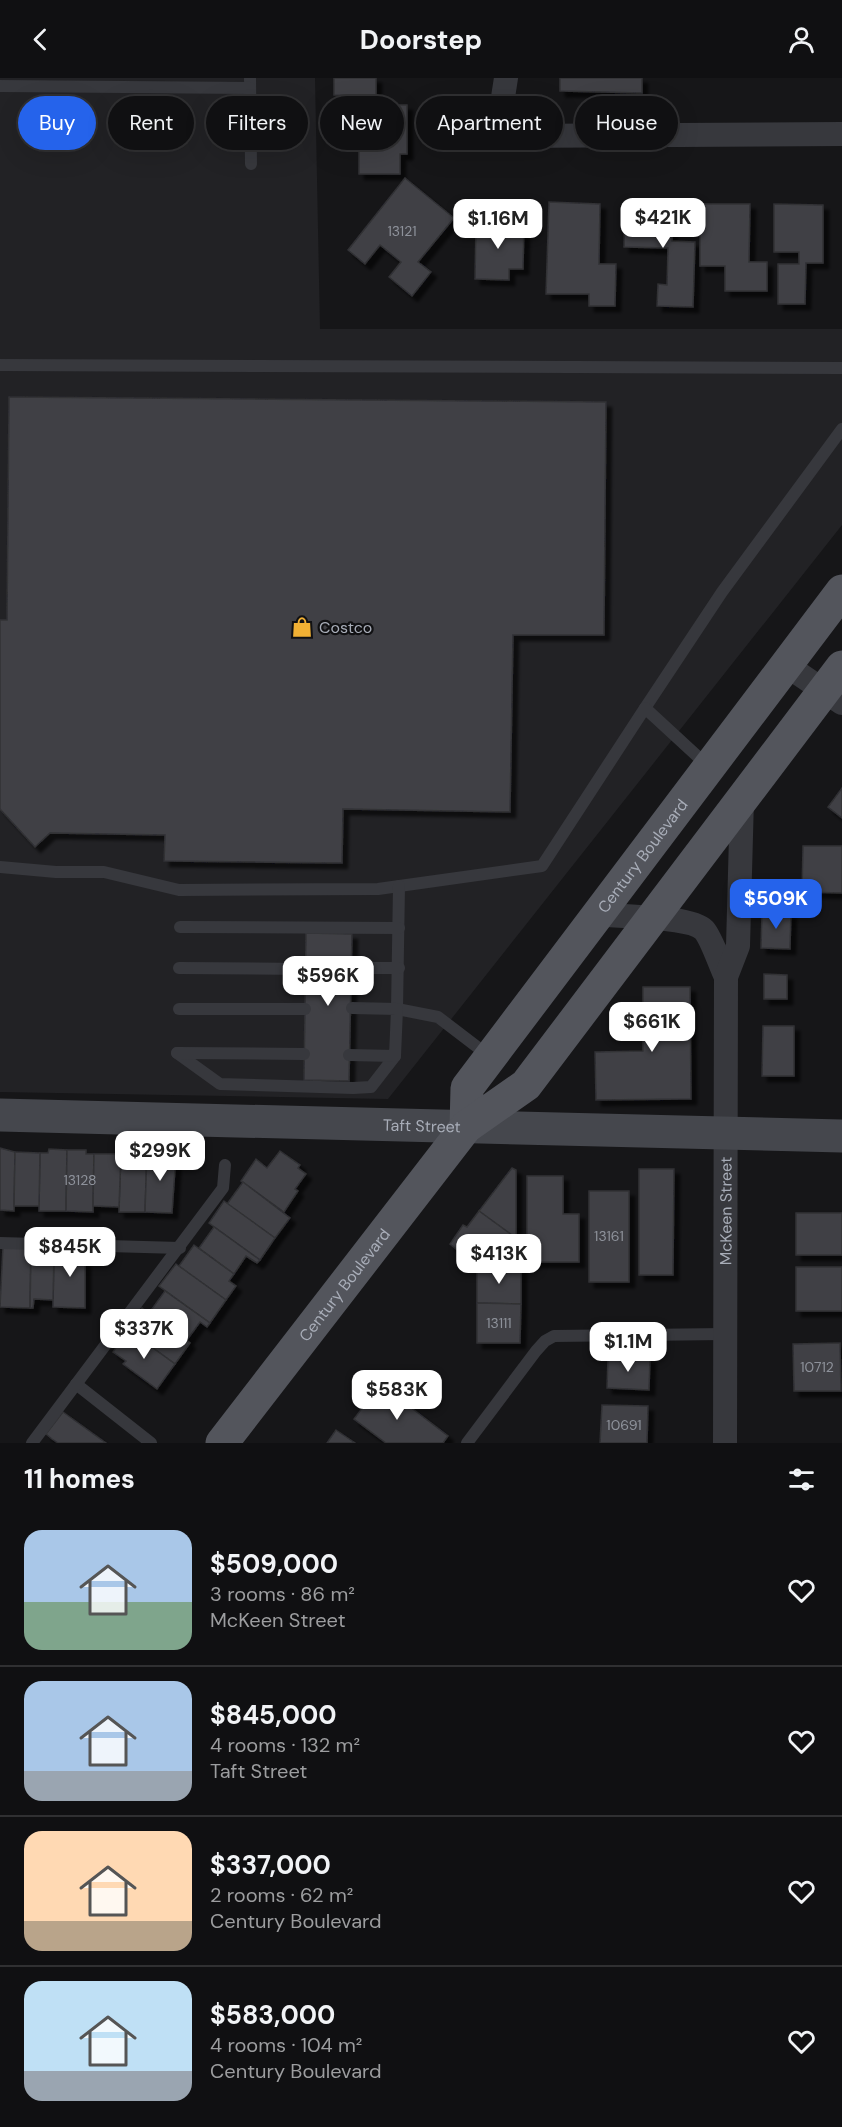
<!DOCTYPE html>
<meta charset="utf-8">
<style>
body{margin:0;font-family:"DM Sans",sans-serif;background:#19191b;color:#f1f3f6;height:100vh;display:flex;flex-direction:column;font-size:22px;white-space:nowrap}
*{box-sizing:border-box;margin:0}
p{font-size:20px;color:#9c9d9f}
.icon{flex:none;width:33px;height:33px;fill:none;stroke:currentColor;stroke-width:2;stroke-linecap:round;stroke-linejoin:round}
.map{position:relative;height:1365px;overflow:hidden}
.drawer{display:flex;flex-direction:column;background:#101012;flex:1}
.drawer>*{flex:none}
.guide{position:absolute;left:18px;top:18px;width:807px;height:54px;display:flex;gap:12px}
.price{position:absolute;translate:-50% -51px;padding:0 14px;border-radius:12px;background:#fff;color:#222;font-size:20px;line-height:39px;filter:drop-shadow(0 2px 3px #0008)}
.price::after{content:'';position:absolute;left:50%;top:36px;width:18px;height:14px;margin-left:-9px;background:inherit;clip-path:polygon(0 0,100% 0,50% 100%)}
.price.active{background:#2563eb;color:#fff}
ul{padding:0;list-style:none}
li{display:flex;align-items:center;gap:18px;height:150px;padding:0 24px}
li+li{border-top:2px solid #303032}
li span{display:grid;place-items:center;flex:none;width:168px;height:120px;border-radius:18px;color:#555}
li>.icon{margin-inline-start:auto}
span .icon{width:72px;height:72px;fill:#fffc;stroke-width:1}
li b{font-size:26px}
h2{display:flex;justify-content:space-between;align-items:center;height:72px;padding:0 24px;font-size:26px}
.chip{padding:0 21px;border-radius:27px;background:#101012;box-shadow:0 6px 24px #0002,0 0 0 2px #303032;font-size:21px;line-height:54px}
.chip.active{background:#2563eb;color:#fff}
header{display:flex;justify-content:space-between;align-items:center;height:78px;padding:0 24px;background:#101012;font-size:27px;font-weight:700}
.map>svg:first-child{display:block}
</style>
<header><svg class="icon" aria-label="back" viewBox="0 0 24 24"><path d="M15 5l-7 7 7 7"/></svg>Doorstep<svg class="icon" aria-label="person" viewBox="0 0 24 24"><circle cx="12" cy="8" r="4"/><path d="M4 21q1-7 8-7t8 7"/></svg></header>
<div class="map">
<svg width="842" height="1365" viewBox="0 0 842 1365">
<defs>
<filter id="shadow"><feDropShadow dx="5.5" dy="5.5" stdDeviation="1.5" flood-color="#0009"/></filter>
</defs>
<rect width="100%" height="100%" fill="#161618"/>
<path fill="#222225" d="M 0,0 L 315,0 L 320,251 L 842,251 L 842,447 L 388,1021 L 0,1014 Z"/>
<g fill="#404145" stroke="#303034" stroke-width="1.5" filter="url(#shadow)">
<path d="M 334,0 L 376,0 L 376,18 L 334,17 Z"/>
<path d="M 560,0 L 642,0 L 642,15 L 560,13 Z"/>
<path d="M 359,27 L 407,27 L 407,76 L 400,76 L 400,96 L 359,96 Z"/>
<path d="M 405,100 L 454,140 L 418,184 L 431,194 L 412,218 L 389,199 L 401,184 L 380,167 L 365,186 L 348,172 Z"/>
<path d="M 625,123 L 673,124 L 672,163 L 695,164 L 693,229 L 657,228 L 658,206 L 667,207 L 668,170 L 624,169 Z"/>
<path d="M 549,124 L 600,126 L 599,186 L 616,186 L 615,228 L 589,228 L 589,216 L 546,216 Z"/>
<path d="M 700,126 L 750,126 L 749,184 L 767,184 L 767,213 L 725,213 L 725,188 L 700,188 Z"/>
<path d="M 774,126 L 823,127 L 823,185 L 806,185 L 805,226 L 778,226 L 778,186 L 799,186 L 799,174 L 774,174 Z"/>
<path d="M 476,145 L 524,146 L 523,191 L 509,191 L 509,202 L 475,201 Z"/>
<path d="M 9,319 L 606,324 L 604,557 L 513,557 L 510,734 L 343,731 L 342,785 L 164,783 L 165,757 L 50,755 L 35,769 L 0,731 L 0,542 L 7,542 Z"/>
<path d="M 842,710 L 842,740 L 828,729 Z"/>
<path d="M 803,768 L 842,768 L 842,815 L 802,814 Z"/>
<path d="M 762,833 L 791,833 L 790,871 L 761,870 Z"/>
<path d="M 306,855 L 352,856 L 349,1003 L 304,1002 Z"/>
<path d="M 764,896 L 787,897 L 787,921 L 764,921 Z"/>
<path d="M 643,909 L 690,909 L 691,1021 L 596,1022 L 595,974 L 643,973 Z"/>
<path d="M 763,948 L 794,948 L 794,998 L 762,998 Z"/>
<path d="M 0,1070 L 15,1074 L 14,1133 L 0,1132 Z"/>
<path d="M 49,1071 L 67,1072 L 66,1133 L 39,1133 L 40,1075 L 48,1075 Z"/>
<path d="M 67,1072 L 86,1072 L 86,1076 L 94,1076 L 93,1134 L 66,1133 Z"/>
<path d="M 128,1073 L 147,1073 L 145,1134 L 119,1134 L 121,1076 L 128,1077 Z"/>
<path d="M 147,1073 L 176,1076 L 172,1135 L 145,1134 Z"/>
<path d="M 280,1073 L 300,1087 L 298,1090 L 306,1096 L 295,1111 L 298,1113 L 284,1134 L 241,1103 L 256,1081 L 267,1090 Z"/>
<path d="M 15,1074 L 40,1075 L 39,1128 L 14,1128 Z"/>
<path d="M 94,1076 L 121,1076 L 119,1129 L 93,1128 Z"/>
<path d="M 512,1090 L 516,1092 L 516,1160 L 479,1133 Z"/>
<path d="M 639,1091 L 674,1091 L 673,1197 L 639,1197 Z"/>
<path d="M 527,1098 L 563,1098 L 563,1136 L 579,1136 L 579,1184 L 527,1184 Z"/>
<path d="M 243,1104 L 290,1140 L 275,1160 L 227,1126 Z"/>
<rect x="589" y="1113" width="40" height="91"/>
<path d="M 224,1123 L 275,1160 L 260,1182 L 209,1145 Z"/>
<path d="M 479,1133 L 516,1160 L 521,1160 L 521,1189 L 477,1188 L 450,1166 L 463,1147 L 467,1149 Z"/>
<rect x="796" y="1135" width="46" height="42"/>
<path d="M 214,1149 L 260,1182 L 257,1185 L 246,1178 L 234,1196 L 199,1170 Z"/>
<path d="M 194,1167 L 234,1196 L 229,1203 L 236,1208 L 226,1222 L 179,1188 Z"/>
<path d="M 3,1168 L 31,1169 L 30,1230 L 0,1229 Z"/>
<path d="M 57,1169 L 85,1169 L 85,1230 L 53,1229 L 54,1177 L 57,1178 Z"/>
<path d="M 31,1175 L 54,1177 L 53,1222 L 34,1221 L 33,1230 L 30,1230 Z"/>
<path d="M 176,1186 L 226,1222 L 210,1245 L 159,1208 Z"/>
<path d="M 477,1188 L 521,1189 L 521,1226 L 477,1225 Z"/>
<rect x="796" y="1189" width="46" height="44"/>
<path d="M 165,1213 L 210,1245 L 207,1249 L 200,1244 L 187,1262 L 149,1235 Z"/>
<path d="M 477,1225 L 521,1226 L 520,1265 L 477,1265 Z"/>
<path d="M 142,1230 L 190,1265 L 175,1286 L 127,1251 Z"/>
<path d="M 128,1252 L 175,1286 L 157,1311 L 123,1286 L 126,1283 L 113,1274 Z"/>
<path d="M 840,1265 L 841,1313 L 794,1313 L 793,1266 Z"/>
<path d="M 608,1278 L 650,1280 L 649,1312 L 607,1310 Z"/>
<path d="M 380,1306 L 448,1358 L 443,1365 L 386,1365 L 354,1341 Z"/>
<path d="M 602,1327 L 648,1328 L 647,1365 L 600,1365 Z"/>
<path d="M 63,1334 L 106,1365 L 58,1365 L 52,1361 L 46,1356 Z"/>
<path d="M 336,1352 L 355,1365 L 327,1365 Z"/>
</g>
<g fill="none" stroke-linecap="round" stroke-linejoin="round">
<g stroke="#37383d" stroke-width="12">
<path d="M 250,0 L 251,86"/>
<path d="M 0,8 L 250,10"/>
<path d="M 0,287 L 842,290"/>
<path d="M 645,630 L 722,514 L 842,351"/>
<path d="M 0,789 L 56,794 L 104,794 L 179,812 L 378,811 L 542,788 L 645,630 L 709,689"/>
<path d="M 399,808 L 397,931 L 438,939 L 489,978"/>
<path d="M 180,849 L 399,850"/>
<path d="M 179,890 L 307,891"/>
<path d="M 351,890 L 399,890"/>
<path d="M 179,931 L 305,931"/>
<path d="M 177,975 L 220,1006 L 353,1010 L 371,1009 L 395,978"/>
<path d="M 177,975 L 304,976"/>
<path d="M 349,977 L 395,978 L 397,931 L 352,930"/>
<path d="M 0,1165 L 180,1170"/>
<path d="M 76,1306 L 151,1365"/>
<path d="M 32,1365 L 223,1110 L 225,1087"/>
<path d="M 467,1365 L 536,1273 L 545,1263 L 554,1258 L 725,1256"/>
</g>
<g stroke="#37383d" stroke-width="24">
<path d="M 506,0 L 497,58 L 842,56"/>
<path d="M 786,587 L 842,625"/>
<path d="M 598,836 C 620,839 691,838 704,852 C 712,861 720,887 726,899"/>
<path id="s1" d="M 725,1365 L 726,899 L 738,868 L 742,721"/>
</g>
<path stroke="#45474d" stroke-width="33" id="s2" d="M 0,1037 L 842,1058"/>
<g stroke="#53555c" stroke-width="33">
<path id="s3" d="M 466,1049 L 467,1010 L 842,513"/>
<path id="s4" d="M 222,1365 L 466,1049 L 526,1007 L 842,589"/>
</g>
</g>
<defs>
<g id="shop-bare" transform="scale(1.62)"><path d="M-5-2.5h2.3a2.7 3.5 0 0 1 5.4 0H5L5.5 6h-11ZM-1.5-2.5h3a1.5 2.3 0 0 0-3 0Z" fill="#f2b134" stroke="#111113" stroke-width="2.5" paint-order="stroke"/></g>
</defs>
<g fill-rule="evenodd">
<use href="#shop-bare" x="302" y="549"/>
</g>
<g text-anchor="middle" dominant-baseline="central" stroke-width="4.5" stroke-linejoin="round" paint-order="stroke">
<g font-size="14" fill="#8e929b">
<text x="402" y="153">13121</text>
<text x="80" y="1102">13128</text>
<text x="609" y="1158">13161</text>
<text x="499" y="1245">13111</text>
<text x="817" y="1289">10712</text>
<text x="624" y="1347">10691</text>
</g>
<g font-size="16" fill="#a8adb8" stroke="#111113" text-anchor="start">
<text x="319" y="549">Costco</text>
</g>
<g font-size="16" fill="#a8adb8" stroke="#111113">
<text stroke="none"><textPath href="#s3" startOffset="330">Century Boulevard</textPath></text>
<text stroke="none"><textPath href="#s2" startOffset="422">Taft Street</textPath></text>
<text stroke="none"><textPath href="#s1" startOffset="232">McKeen Street</textPath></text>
<text stroke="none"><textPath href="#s4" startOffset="200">Century Boulevard</textPath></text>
</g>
</g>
</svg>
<b class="price" style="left:663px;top:171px">$421K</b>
<b class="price" style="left:498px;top:172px">$1.16M</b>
<b class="price active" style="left:776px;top:852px">$509K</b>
<b class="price" style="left:328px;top:929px">$596K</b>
<b class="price" style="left:652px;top:975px">$661K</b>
<b class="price" style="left:160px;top:1104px">$299K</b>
<b class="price" style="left:70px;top:1200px">$845K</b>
<b class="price" style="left:499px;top:1207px">$413K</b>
<b class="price" style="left:144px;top:1282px">$337K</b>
<b class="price" style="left:628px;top:1295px">$1.1M</b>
<b class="price" style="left:397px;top:1343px">$583K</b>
<div class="guide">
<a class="chip active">Buy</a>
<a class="chip">Rent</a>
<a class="chip">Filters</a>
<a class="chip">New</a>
<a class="chip">Apartment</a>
<a class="chip">House</a>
</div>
</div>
<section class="drawer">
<h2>11 homes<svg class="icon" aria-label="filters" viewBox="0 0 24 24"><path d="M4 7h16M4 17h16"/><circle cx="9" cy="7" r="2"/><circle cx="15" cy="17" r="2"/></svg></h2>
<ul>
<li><span style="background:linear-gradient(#a9c7e8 60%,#7fa58c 0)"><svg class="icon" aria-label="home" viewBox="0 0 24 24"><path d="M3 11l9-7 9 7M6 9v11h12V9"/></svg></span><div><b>$509,000</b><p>3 rooms · 86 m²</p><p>McKeen Street</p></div><svg class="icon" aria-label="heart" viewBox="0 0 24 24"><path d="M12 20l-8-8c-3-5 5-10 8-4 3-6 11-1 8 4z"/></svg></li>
<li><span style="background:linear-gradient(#a9c7e8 75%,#9aa5b1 0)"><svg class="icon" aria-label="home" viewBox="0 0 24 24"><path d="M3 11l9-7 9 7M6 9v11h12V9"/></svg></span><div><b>$845,000</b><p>4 rooms · 132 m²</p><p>Taft Street</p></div><svg class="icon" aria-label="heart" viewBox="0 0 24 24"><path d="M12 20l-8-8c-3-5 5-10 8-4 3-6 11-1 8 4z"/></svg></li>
<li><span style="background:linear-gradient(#ffd9b3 75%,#b9a48a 0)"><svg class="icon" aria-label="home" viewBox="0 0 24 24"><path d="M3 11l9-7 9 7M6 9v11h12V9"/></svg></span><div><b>$337,000</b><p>2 rooms · 62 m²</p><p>Century Boulevard</p></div><svg class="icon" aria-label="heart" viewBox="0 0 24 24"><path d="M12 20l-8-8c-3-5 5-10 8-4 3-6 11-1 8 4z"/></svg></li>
<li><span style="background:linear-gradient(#bfe0f5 75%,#9aa5b1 0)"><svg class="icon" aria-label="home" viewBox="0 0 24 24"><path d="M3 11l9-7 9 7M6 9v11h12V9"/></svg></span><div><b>$583,000</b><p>4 rooms · 104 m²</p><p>Century Boulevard</p></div><svg class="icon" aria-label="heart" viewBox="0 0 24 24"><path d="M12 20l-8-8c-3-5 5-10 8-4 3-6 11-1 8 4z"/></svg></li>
</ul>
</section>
